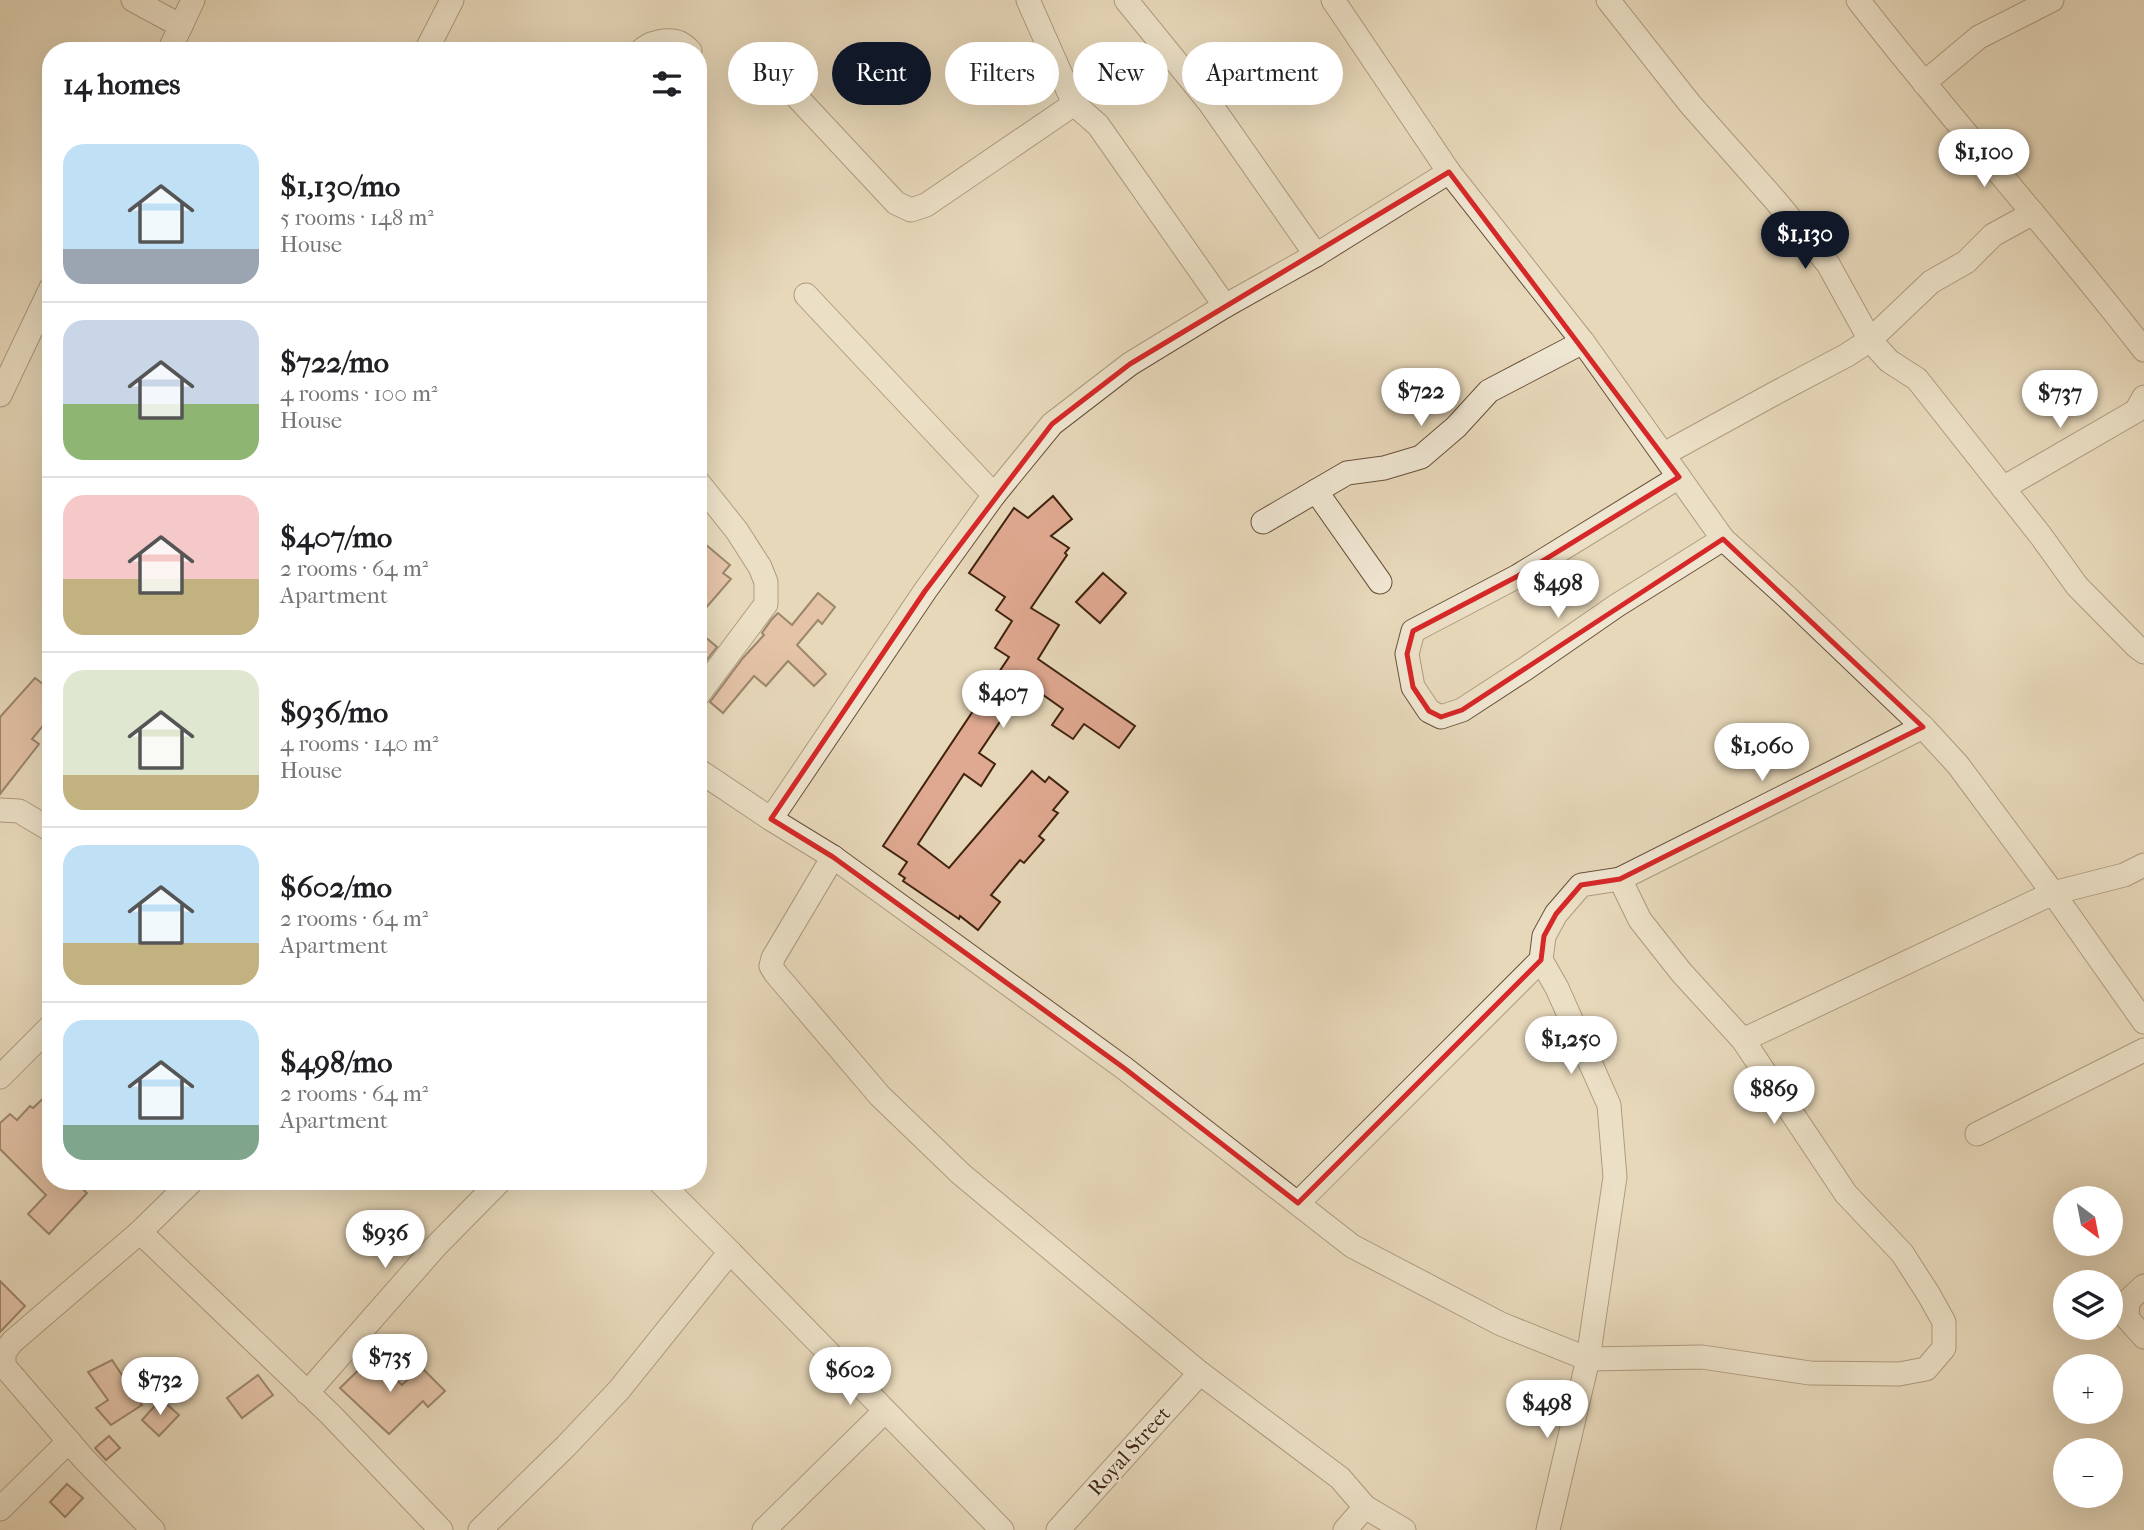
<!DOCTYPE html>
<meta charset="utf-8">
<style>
body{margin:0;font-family:"IM FELL French Canon",serif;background:#f6f6f6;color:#202124;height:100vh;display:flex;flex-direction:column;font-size:26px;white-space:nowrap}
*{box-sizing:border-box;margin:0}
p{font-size:23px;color:#757577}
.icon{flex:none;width:38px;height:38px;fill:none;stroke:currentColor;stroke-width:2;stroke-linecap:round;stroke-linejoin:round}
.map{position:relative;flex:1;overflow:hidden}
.details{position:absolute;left:42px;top:42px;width:665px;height:1148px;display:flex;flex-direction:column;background:#fff;border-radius:28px;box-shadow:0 7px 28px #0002}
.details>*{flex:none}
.banner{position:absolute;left:728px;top:42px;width:665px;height:63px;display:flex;gap:14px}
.needle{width:46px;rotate:148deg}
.controls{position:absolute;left:2053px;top:1186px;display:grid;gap:14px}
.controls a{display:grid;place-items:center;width:70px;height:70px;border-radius:50%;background:#fff;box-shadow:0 7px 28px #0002;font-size:35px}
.price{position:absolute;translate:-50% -60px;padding:0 16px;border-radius:24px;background:#fff;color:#222;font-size:23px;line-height:46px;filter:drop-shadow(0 2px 4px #0008)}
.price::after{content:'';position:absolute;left:50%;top:42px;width:21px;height:16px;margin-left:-10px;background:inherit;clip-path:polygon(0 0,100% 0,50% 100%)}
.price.active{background:#111827;color:#fff}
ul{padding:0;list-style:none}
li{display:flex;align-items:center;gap:21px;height:175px;padding:0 21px}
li+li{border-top:2px solid #e0e0e0}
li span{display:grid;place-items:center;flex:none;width:196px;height:140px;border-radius:21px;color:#555}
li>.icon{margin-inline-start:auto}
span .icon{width:84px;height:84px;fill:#fffc;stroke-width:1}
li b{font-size:30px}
h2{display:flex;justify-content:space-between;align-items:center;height:84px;padding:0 21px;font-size:30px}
.chip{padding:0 24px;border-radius:32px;background:#fff;box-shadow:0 7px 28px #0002;font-size:24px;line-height:63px}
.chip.active{background:#111827;color:#fff}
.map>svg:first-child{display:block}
</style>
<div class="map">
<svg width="2144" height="1530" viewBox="0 0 2144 1530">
<rect width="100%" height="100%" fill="#e7d8ba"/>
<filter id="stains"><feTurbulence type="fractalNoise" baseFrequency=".00286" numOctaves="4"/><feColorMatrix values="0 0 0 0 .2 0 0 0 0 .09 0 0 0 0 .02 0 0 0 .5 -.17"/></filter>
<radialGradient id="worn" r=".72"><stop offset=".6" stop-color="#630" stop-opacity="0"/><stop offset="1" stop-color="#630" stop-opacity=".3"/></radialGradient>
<g fill="#dfa890" stroke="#40230f" stroke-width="2">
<path d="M 1053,496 L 1072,519 L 1051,536 L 1069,548 L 1065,553 L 1067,555 L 1031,608 L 1059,625 L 1038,659 L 1135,726 L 1119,748 L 1084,724 L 1073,739 L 1052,725 L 1063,709 L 1026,683 L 979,753 L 995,764 L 981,786 L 964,774 L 918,844 L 949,868 L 1032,771 L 1045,782 L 1049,777 L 1068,792 L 1053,810 L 1058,813 L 1039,836 L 1044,840 L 1024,863 L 1020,860 L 991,895 L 1000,902 L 978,930 L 960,916 L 959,919 L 903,881 L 905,878 L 899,874 L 907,862 L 883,846 L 1009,657 L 995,648 L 1012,621 L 996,610 L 1005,597 L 969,573 L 1014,508 L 1028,518 Z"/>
<path d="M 705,544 L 730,565 L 723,573 L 731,579 L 698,617 L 698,552 Z"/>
<path d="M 1103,573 L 1126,593 L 1100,623 L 1076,602 Z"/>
<path d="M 818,593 L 835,607 L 822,624 L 818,620 L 797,645 L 826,674 L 814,686 L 788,661 L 766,686 L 754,676 L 723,713 L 710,702 L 743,658 L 764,635 L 762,633 L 772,619 L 778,613 L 792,625 Z"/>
<path d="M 698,631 L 717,647 L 698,671 Z"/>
<path d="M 35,678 L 51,690 L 51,716 L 32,739 L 39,744 L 0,794 L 0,717 Z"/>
<path d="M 51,1091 L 51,1181 L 74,1181 L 87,1193 L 49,1234 L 28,1214 L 46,1195 L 0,1149 L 0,1123 L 10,1114 L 17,1120 L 30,1106 L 33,1108 Z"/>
<path d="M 0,1281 L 25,1306 L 0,1332 Z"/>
<path d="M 372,1357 L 402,1385 L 421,1367 L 445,1391 L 428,1407 L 423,1401 L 389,1434 L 340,1388 Z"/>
<path d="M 112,1360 L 142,1405 L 111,1425 L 96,1408 L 108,1400 L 88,1372 Z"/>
<path d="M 258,1375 L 273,1395 L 242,1418 L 227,1398 Z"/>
<path d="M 161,1399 L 179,1415 L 159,1436 L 142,1420 Z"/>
<path d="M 109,1436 L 120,1448 L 106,1460 L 95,1448 Z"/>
<path d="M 67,1484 L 83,1498 L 65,1517 L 50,1502 Z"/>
</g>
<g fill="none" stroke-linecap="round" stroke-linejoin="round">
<g stroke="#6a503a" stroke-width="25">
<g id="minor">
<path d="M 133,0 L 181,26"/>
<path d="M 1028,0 L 1074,104 L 1098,125 L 1225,306"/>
<path d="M 1126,0 L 1209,102 L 1316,255"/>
<path d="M 1333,0 L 1449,172 L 1583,342 L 1723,539 L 1788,598 L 1923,727 L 1958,765 L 2053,893 L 2144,1022"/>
<path d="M 1608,0 L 1690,104 L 1775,200 L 1828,264 L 1870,340 L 1931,282 L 1966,262 L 1993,235 L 2033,213"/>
<path d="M 1858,0 C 1950,119 2052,231 2144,350"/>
<path d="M 169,51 L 193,0"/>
<path d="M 426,51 L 452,0"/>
<path d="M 641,51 C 649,42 669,38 680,43 C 684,45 687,48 690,51"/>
<path d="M 1924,83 L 1979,37 L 2052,0"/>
<path d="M 796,96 L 896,203 L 911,210 L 926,205 L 1074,104"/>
<path d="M 806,295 L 994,495"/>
<path d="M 0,395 L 51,288"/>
<path d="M 1664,454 L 1779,391 L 1847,355 L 1870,340 L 1889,361 L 1917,379 L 2041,536 L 2077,586 L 2136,646 L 2144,652"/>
<path d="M 1679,477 L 1518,576 L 1413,631 L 1407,654 L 1413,687 L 1429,711 L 1441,717 L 1462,710 L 1525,669 L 1616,606 L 1723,539"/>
<path d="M 698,482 L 737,531 L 760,567 L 766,582 L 766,604 L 698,695"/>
<path d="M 2003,488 L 2136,411 L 2144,397"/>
<path d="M 1316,491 L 1380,582"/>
<path d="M 1263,522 L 1347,473 L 1384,468 L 1421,457 L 1456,427 L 1489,391 L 1583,342"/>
<path d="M 698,770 L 771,819 L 833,857 L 1124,1068 L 1352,1246 L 1501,1324 L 1588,1359 L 1702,1357 L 1810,1373 L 1899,1374 L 1926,1369 L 1944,1348 L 1944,1322 L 1929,1295 L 1902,1253 L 1846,1194 L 1743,1040 L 1681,972 L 1640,920 L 1620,879"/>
<path d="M 0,810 L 19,811 L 51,830"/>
<path d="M 771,819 L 925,591 L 994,495 L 1052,424 L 1130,364 L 1225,306 L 1316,255 L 1449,172"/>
<path d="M 833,857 L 773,958 L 771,966 L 776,974 L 880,1096 L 961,1174 L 1200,1373 L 1340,1478 L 1365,1507 L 1345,1530"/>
<path d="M 1743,1040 L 2053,893 L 2124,875 L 2144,865"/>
<path d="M 0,1077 L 51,1026"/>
<path d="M 1977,1134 L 2144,1050"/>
<path d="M 1298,1203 L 1541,960"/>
<path d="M 140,1232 L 330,1414 L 441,1530"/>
<path d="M 730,1252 L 1002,1530"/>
<path d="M 2144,1286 L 2128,1301 L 2127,1318 L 2144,1337"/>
<path d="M 307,1393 L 436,1246 L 500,1181"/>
<path d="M 1365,1507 L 1404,1530"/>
<path d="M 0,1509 L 69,1441"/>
<path d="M 153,1530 L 84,1459 L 4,1366 L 4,1353 L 12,1342 L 140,1232 L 192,1181"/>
<path d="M 480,1530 L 566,1446 L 619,1390 L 730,1252 L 659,1181"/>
<path d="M 764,1530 L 885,1411"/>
<path d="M 1058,1530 L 1200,1373"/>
<path d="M 1548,1530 L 1588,1359 L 1615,1177 L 1609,1105 L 1557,988 L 1541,960 L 1544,936 L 1556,914 L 1581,885 L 1620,879 L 1923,727"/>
</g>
</g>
<use href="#minor" stroke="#efe6d2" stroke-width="23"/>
</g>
<path d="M0 0H2144V1530H0ZM 1449,172 L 1679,477 L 1518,576 L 1413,631 L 1407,654 L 1413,687 L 1429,711 L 1441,717 L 1462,710 L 1723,539 L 1923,727 L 1620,879 L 1581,885 L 1556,914 L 1544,936 L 1541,960 L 1298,1203 L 1124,1068 L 833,857 L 771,819 L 925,591 L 1052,424 L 1130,364 Z" fill="#e7d8ba" fill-opacity=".55" fill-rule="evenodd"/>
<path fill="none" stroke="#d62828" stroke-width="5" stroke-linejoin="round" d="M 1449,172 L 1679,477 L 1518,576 L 1413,631 L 1407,654 L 1413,687 L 1429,711 L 1441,717 L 1462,710 L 1723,539 L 1923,727 L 1620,879 L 1581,885 L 1556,914 L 1544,936 L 1541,960 L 1298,1203 L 1124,1068 L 833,857 L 771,819 L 925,591 L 1052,424 L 1130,364 Z"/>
<g text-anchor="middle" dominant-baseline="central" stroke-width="5" stroke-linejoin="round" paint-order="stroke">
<g font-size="21" fill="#40230f" stroke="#efe6d2">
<text transform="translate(1129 1451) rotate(-48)">Royal Street</text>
</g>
</g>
<rect width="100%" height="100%" filter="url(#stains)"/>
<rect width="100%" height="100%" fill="url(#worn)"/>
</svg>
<div class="controls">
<a><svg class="needle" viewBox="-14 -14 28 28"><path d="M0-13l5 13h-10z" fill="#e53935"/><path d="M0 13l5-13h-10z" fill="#757577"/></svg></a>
<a><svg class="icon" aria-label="layers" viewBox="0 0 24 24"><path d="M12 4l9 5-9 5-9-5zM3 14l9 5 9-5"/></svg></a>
<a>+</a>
<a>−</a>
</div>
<b class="price" style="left:1984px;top:189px">$1,100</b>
<b class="price active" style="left:1805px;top:271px">$1,130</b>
<b class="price" style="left:1421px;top:428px">$722</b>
<b class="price" style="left:2060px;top:430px">$737</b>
<b class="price" style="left:1558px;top:620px">$498</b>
<b class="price" style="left:1003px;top:730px">$407</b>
<b class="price" style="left:1762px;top:783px">$1,060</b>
<b class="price" style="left:1571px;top:1076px">$1,250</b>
<b class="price" style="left:1774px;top:1126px">$869</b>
<b class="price" style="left:385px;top:1270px">$936</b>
<b class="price" style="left:390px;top:1394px">$735</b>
<b class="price" style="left:850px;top:1407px">$602</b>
<b class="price" style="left:160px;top:1417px">$732</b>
<b class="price" style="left:1547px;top:1440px">$498</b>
<div class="banner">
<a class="chip">Buy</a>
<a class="chip active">Rent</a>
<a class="chip">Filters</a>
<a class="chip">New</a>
<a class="chip">Apartment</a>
</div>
<section class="details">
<h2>14 homes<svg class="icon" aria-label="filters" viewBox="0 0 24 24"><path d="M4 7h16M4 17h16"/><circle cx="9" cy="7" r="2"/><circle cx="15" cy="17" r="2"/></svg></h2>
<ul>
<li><span style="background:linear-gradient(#bfe0f5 75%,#9aa5b1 0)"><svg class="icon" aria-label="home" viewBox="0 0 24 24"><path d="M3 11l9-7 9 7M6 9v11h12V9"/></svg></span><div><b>$1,130/mo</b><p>5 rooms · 148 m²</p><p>House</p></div></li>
<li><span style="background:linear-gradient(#c9d6e8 60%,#8fb573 0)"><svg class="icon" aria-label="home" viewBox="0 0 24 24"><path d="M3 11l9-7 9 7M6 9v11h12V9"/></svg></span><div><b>$722/mo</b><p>4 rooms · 100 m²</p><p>House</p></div></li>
<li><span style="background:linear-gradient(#f6c9c9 60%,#c2b280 0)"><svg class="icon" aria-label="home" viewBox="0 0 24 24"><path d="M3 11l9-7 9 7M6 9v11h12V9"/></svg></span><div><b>$407/mo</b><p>2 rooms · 64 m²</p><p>Apartment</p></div></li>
<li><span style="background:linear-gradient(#dfe7d0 75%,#c2b280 0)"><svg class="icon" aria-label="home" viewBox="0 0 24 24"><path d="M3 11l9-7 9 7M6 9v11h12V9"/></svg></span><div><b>$936/mo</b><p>4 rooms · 140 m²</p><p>House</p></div></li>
<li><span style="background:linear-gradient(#bfe0f5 70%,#c2b280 0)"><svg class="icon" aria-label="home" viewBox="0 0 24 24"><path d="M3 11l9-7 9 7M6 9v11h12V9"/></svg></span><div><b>$602/mo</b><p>2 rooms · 64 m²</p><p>Apartment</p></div></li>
<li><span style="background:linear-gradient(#bfe0f5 75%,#7fa58c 0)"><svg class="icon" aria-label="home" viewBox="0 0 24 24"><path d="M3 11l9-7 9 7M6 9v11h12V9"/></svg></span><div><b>$498/mo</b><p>2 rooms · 64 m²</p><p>Apartment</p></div></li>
</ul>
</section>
</div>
